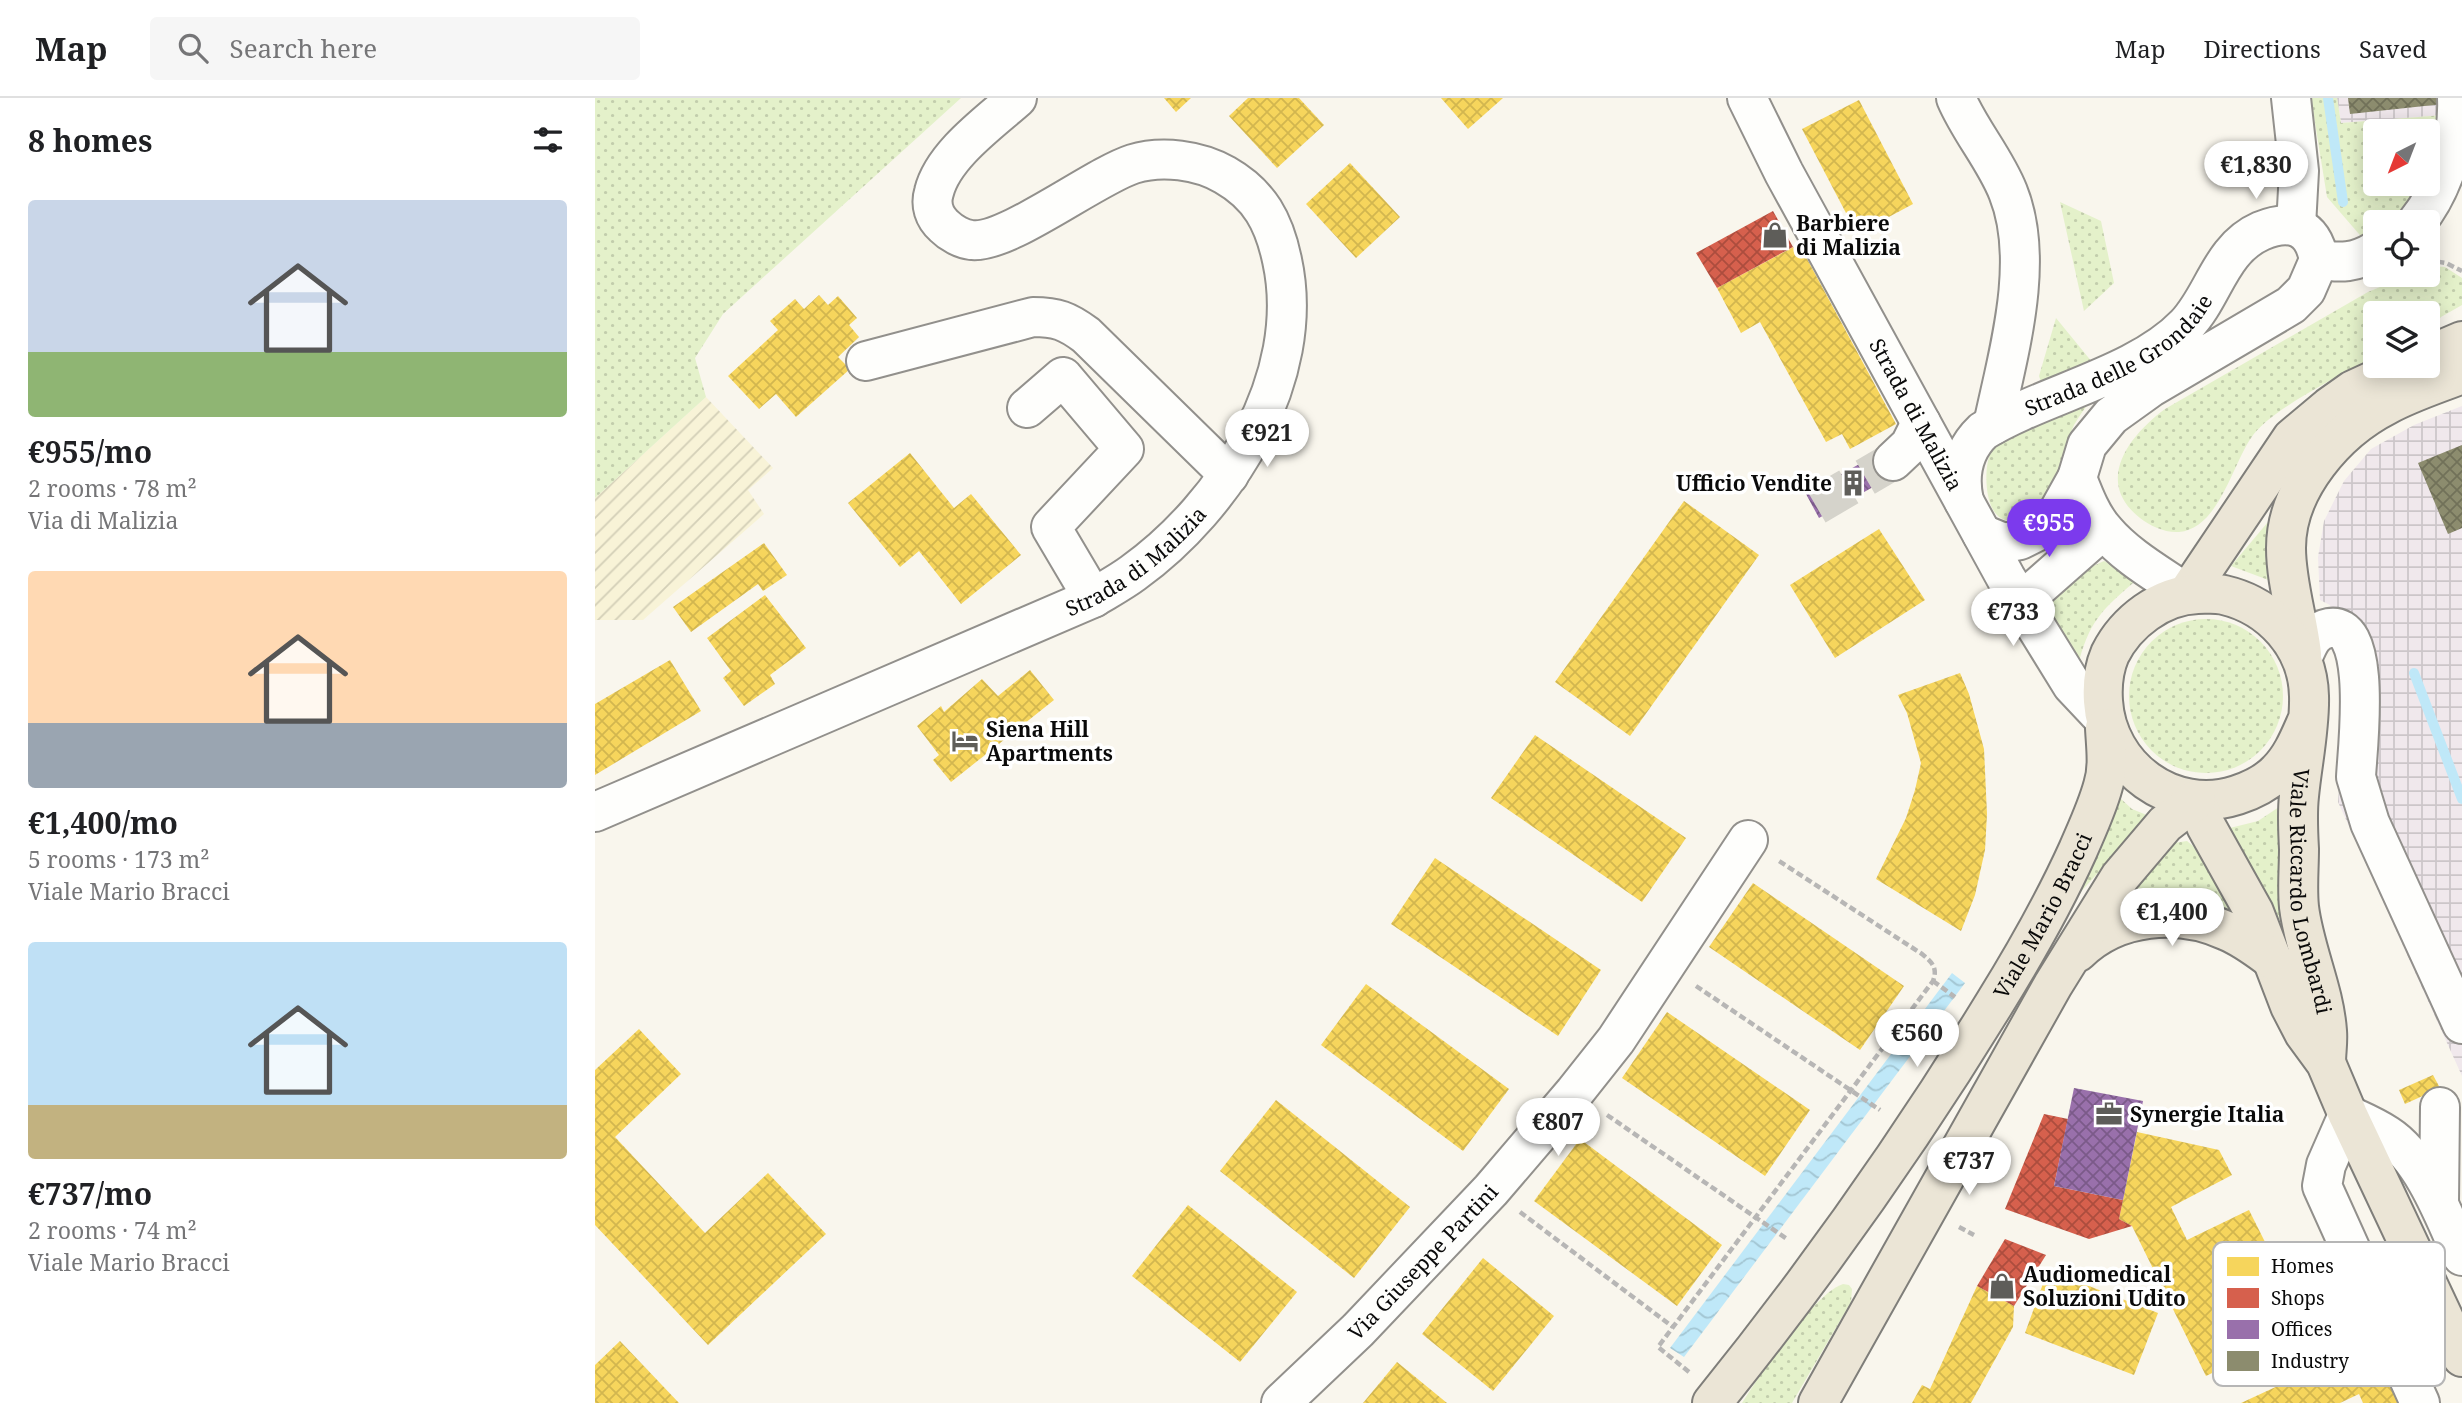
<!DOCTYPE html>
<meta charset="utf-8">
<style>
body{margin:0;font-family:"Noto Serif",serif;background:#f6f6f6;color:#202124;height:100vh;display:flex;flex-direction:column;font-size:26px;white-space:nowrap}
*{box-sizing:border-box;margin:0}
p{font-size:23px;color:#757577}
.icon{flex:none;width:38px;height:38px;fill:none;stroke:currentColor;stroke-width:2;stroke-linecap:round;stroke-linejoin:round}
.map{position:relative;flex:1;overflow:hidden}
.drawer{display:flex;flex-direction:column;background:#fff;width:595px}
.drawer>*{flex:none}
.needle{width:46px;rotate:222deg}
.tools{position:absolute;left:1768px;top:21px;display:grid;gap:14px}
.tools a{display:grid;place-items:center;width:77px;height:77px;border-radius:7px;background:#fff;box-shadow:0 4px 18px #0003;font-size:35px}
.price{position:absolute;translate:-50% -60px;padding:0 16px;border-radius:24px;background:#fff;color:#222;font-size:23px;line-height:46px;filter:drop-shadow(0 2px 4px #0008)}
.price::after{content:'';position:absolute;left:50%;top:42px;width:21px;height:16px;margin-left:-10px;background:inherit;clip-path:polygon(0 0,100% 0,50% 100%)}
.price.current{background:#7c3aed;color:#fff}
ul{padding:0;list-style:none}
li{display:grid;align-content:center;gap:14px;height:371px;padding:0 28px}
li span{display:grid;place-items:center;height:217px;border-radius:7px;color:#555}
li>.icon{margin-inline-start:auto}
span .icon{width:126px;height:126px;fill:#fffc;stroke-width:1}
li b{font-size:30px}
h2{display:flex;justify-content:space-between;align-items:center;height:84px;padding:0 28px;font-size:30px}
header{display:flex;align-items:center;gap:42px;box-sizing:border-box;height:98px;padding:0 35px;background:#fff;border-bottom:2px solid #e0e0e0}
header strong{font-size:33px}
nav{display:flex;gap:38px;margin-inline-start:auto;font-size:24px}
.search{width:490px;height:63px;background:#f6f6f6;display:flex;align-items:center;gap:18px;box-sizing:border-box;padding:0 24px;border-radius:7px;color:#757577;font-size:26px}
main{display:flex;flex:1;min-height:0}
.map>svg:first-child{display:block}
</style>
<header>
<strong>Map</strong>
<div class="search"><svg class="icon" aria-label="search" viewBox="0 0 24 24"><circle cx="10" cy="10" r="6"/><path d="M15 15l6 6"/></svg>Search here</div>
<nav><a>Map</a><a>Directions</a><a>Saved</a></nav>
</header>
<main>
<section class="drawer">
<h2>8 homes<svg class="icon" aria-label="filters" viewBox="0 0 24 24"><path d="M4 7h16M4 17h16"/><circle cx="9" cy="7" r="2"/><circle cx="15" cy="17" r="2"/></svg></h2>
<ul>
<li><span style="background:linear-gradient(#c9d6e8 70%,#8fb573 0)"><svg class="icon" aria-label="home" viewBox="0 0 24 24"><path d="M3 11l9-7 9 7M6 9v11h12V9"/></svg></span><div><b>€955/mo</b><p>2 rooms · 78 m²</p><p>Via di Malizia</p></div></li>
<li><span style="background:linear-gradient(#ffd9b3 70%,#9aa5b1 0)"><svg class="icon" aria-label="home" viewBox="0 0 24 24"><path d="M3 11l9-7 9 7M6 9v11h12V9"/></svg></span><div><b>€1,400/mo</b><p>5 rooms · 173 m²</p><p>Viale Mario Bracci</p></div></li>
<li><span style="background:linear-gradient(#bfe0f5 75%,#c2b280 0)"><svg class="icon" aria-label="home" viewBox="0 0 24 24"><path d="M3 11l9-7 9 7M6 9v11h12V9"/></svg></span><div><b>€737/mo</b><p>2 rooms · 74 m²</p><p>Viale Mario Bracci</p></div></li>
</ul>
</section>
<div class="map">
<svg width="1867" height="1305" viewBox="0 0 1867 1305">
<defs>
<pattern id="industrial-grid" width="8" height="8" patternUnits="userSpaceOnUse" patternTransform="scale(1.75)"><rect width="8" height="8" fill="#f0e8ec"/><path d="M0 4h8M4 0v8" fill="none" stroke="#ccc6c9"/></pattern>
<pattern id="farmland-furrows" width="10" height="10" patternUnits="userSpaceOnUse" patternTransform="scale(1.75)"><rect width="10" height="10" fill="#f8f3d7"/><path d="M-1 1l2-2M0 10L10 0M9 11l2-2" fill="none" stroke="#d3cfb7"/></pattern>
<pattern id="grass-dots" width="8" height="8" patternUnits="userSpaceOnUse" patternTransform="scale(1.75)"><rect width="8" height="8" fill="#e4f1ca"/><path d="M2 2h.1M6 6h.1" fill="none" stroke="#c2cdac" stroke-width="1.8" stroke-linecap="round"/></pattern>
<pattern id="water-waves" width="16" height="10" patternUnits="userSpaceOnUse" patternTransform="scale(1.75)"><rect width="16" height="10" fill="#bfe8f8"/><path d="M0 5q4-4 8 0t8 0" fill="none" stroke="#a3c6d3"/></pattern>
<pattern id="homes-cross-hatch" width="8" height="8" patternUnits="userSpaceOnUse" patternTransform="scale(1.75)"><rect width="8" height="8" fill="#f6d55c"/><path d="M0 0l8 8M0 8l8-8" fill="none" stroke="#d2b64f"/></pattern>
<pattern id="shops-cross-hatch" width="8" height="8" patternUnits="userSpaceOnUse" patternTransform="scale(1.75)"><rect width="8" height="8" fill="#d6604d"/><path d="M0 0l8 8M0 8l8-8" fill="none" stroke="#ac4d3e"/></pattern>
<pattern id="offices-cross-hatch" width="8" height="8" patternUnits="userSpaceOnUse" patternTransform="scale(1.75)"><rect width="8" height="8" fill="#9970ab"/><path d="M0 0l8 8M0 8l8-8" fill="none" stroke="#7b5a89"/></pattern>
<pattern id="industry-cross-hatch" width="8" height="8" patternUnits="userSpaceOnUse" patternTransform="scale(1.75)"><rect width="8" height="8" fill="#8c8c6e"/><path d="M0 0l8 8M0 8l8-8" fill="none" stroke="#717159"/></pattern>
</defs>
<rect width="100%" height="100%" fill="#f9f6ed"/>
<g fill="url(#industrial-grid)">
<path d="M 1742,0 L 1867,0 L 1849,17 L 1746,25 Z"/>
<path d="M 1867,308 L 1867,978 L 1743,704 L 1753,562 L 1735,507 L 1725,502 L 1723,459 L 1729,423 L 1749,383 L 1776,351 L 1819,327 Z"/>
</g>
<path fill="url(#farmland-furrows)" d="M 111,299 L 178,370 L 153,392 L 169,416 L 48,522 L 0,522 L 0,400 Z"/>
<g fill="url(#grass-dots)">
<path d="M 0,0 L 366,0 L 128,216 L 100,260 L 111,299 L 0,400 Z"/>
<path d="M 1716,0 L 1742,0 L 1746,25 L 1849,17 L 1832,79 L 1832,33 L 1780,33 L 1780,86 L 1829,86 C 1818,107 1805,124 1780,124 L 1780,136 L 1770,143 L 1732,99 Z"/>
<path d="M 1465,104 L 1506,123 L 1519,185 L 1489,213 Z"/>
<path d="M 1834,168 L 1850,169 L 1867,180 L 1867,207 L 1832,227 L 1832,215 L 1780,215 L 1780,258 C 1747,277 1675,311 1656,340 C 1637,368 1623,431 1584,434 C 1570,435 1555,428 1545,420 C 1498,383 1535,337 1570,311 L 1773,194 L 1814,177 L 1832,177 Z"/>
<path d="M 1461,220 L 1497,264 L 1451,285 L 1446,284 L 1444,278 Z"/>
<path d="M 1497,300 C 1491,309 1484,318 1479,327 C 1464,359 1471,383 1441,408 C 1435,413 1426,420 1418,422 C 1389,427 1388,373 1395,356 C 1398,349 1404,345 1409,341 Z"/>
<path d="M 1678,418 L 1676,483 L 1636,468 Z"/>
<path d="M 1509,463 L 1543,481 C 1506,512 1494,523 1482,571 L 1449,518 C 1454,491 1486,473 1509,463 Z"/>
<circle cx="1611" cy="598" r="77"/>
<path d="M 1525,700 L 1537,711 L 1554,718 L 1483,797 L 1506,749 Z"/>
<path d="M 1687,707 L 1686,824 L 1665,783 L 1631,731 L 1663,723 Z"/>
<path d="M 1592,743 L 1598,748 L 1643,820 L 1519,813 L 1579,745 Z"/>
<path d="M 1248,1186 L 1254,1187 L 1257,1191 L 1256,1204 L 1197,1305 L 1147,1305 C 1165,1277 1218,1196 1248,1186 Z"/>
</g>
<path fill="url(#water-waves)" d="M 1357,875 L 1370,885 L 1089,1259 L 1075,1250 Z"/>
<g fill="url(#homes-cross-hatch)">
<path d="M 569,0 L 596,0 L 581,14 Z"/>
<path d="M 653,0 L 704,0 L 729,27 L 682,70 L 634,18 Z"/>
<path d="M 846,0 L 908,0 L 873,31 Z"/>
<path d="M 1264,2 L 1318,106 L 1262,136 L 1207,31 Z"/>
<path d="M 755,65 L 805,119 L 761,160 L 711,106 Z"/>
<path d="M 1204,146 L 1301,326 L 1255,351 L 1247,336 L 1231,344 L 1165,224 L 1146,235 L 1122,190 Z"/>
<path d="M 224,197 L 233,207 L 243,198 L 262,220 L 254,227 L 264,239 L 243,259 L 255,271 L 201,319 L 181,296 L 164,311 L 133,278 L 183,232 L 175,223 L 200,201 L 209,211 Z"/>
<path d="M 315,355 L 359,410 L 376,396 L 426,457 L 366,506 L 324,453 L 305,469 L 253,405 Z"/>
<path d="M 1089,403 L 1164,457 L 1035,638 L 960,584 Z"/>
<path d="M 1284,431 L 1330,502 L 1240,560 L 1195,487 Z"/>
<path d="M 169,445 L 192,477 L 168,493 L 163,486 L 96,534 L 78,509 Z"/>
<path d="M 170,497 L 211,550 L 175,577 L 180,586 L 149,608 L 128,580 L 136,573 L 112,540 Z"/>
<path d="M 75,562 L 106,613 L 0,677 L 0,606 Z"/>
<path d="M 435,572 L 459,602 L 356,684 L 338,662 L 344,657 L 322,628 L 346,608 L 349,614 L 387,581 L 403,598 Z"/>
<path d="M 1365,575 L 1374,596 L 1389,651 L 1392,716 L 1390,752 L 1380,797 L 1366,833 L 1281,781 L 1311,720 L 1320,692 L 1326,665 L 1312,615 L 1303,597 Z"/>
<path d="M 940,637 L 1091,740 L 1047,804 L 896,700 Z"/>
<path d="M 840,760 L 1006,872 L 963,938 L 796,826 Z"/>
<path d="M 1158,785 L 1309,888 L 1265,952 L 1114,849 Z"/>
<path d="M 771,886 L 914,991 L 868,1053 L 726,947 Z"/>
<path d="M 1072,914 L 1215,1012 L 1170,1078 L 1027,980 Z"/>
<path d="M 44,931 L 86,976 L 20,1039 L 110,1135 L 173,1075 L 231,1136 L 113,1247 L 0,1127 L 0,972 Z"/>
<path d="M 1838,977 L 1845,990 L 1810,1006 L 1804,992 Z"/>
<path d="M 681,1002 L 815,1109 L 759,1180 L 625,1073 Z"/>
<path d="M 1542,1034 L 1624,1052 L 1637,1077 L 1576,1109 L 1592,1142 L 1654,1112 L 1706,1216 L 1644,1247 L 1650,1259 L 1611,1278 L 1537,1128 L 1524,1121 Z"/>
<path d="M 985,1041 L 1127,1147 L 1082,1208 L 939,1103 Z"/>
<path d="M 593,1107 L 702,1194 L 645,1264 L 537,1178 Z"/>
<path d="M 888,1160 L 959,1218 L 898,1293 L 827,1236 Z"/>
<path d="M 1453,1172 L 1563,1215 L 1539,1277 L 1430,1235 Z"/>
<path d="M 1382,1188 L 1419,1208 L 1418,1229 L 1376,1305 L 1317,1305 L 1327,1287 L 1335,1291 Z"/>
<path d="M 25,1243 L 84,1305 L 0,1305 L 0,1267 Z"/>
<path d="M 1776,1245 L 1804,1305 L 1768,1305 L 1764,1296 L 1745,1305 L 1646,1305 Z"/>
<path d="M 802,1264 L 852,1305 L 768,1305 Z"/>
</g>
<g fill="url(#shops-cross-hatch)">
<path d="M 1178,113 L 1198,149 L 1122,190 L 1101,155 Z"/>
<path d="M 1449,1016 L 1473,1021 L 1459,1088 L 1528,1102 L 1524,1121 L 1537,1128 L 1494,1141 L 1410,1111 Z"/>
<path d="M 1410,1141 L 1451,1157 L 1419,1208 L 1382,1188 Z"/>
</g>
<g fill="url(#offices-cross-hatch)">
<path d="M 1291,351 L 1304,374 L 1224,420 L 1211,396 Z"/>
<path d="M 1479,990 L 1548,1003 L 1528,1102 L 1459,1088 Z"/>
</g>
<g fill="url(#industry-cross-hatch)">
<path d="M 1753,0 L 1847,0 L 1848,6 L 1755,16 Z"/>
<path d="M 1867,347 L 1867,430 L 1853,436 L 1823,365 Z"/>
</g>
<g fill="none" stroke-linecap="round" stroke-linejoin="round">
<g stroke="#bfe8f8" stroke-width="10">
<path d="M 1733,0 L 1748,104"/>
<path d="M 1819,575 L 1867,701"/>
</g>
<path stroke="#d5d3cb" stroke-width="38" stroke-dasharray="38 19" stroke-linecap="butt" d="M 1221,408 L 1298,363"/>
<g stroke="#92908c" stroke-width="42">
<g id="minor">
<path id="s1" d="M 1152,0 L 1189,75 L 1411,480 L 1477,587 L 1509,621"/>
<path d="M 1361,0 C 1375,33 1400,61 1413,94 C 1441,163 1413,256 1398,327"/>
<path d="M 1696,0 L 1704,73 L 1701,128"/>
<path d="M 1822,124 C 1848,92 1864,42 1862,0"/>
<path d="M 1724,162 C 1746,165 1760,165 1780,153"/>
<path d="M 271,263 L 438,219 C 462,219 472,223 491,237 L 634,377"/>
<path d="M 432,310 L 468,279 L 529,351 L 456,429 L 498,500"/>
<path d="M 1298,363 L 1315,347 L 1326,325"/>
<path d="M 1482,380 C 1489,398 1497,419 1510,433 C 1532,459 1565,477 1592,496"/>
<path id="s2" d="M 1369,403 C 1363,376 1368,352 1388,333 C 1448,296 1542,278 1591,227 C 1619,198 1625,151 1666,133 C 1697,120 1718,129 1724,162 L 1711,192 L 1696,207 L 1555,290 L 1516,318 L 1492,347 L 1482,380 L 1463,414 L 1445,432 L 1425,442 L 1409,445 L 1387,436"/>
<path d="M 1425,505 L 1508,432"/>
<path d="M 1707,561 C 1713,547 1717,533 1734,530 C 1779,522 1762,654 1761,679 L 1775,725 L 1867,926"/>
<path id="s3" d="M 0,714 L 498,500 C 511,492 526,484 538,475 C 631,408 713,280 687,162 C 679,124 665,97 630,77 C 604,62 567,57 538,66 C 498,79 411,147 376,142 C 367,141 356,135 349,128 C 339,119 335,107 339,94 C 348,57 395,24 422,0"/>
<path d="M 1844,1105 L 1845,1009"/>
<path id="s4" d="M 686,1305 L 763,1232 L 896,1092 L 979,995 L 1021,942 L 1153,742"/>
<path d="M 1825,1305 L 1727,1088 L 1731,1067 L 1753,1017 C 1766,1023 1780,1029 1792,1037 C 1828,1060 1850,1120 1867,1158"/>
</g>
</g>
<g stroke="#7f7e7a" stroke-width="42">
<g id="major">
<path d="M 1832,258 L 1867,243"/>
<path d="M 1592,496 L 1697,340 L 1734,309 L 1758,292 L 1810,268"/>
<path d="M 1707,556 C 1703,520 1691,485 1691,450 C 1691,390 1741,333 1792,307 C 1816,294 1842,286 1867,276"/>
<path id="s5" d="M 1712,623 C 1704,641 1697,659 1683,673 C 1672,685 1657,692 1642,697 C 1577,718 1512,669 1508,603 C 1507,588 1509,570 1515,556 C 1531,524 1566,497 1603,496 C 1611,496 1621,495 1629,497 C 1676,508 1713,548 1714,598 C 1715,630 1707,666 1704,698 C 1702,715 1703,733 1704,751 C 1704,770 1702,790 1704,809 C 1709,851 1729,891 1732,933 C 1733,944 1731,954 1731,965"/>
<path d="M 1601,702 L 1611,728 L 1659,814 L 1695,908 L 1709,935 L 1731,965 L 1753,1017 L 1867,1259"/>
<path d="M 1483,854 C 1522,816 1583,811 1632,833 C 1649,840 1663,851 1678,862"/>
<path id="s6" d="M 1117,1305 C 1218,1180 1315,1043 1399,906 C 1430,856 1459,805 1483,752 C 1492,731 1502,710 1508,688 C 1514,669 1511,650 1510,630"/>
<path d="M 1223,1305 L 1458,887 L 1525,779 L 1570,726 L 1601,702"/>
</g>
</g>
<g stroke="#b7b6b5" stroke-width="4.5" stroke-dasharray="7 3.5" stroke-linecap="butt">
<path d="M 1832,162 L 1851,165 L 1867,173"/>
<path d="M 1338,883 L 1360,899"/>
<path d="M 1101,888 L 1285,1012"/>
<path d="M 1012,1017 L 1192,1141"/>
<path d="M 925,1114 L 1078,1229"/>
<path d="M 1364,1129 L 1379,1137"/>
<path d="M 1094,1274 L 1063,1249 L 1338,883 C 1343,870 1337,864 1327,856 L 1184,763"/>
</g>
<use href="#minor" stroke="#fefefc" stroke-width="38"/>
<use href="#major" stroke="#ebe5d6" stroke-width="38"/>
</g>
<defs>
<g id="shop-bare" transform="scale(2.1)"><path d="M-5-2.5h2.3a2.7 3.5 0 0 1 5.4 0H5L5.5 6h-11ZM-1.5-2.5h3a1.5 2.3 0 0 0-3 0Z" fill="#5e5d59" stroke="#fff" stroke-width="2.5" paint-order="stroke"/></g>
<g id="building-bare" transform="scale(2.1)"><path d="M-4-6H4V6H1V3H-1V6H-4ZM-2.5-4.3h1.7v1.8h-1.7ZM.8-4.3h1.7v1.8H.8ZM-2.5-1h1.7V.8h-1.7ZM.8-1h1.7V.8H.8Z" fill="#5e5d59" stroke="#fff" stroke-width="2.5" paint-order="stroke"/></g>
<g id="hotel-bare" transform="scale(2.1)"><path d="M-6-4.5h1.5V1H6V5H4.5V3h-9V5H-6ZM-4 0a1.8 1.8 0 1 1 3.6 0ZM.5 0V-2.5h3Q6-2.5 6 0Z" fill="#5e5d59" stroke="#fff" stroke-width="2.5" paint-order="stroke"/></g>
<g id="office-bare" transform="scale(2.1)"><path d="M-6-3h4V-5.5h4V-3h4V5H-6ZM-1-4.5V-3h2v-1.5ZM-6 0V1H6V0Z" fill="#5e5d59" stroke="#fff" stroke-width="2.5" paint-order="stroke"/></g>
</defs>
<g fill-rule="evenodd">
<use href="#shop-bare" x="1180" y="137"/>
<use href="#building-bare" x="1258" y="385"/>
<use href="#hotel-bare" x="370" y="643"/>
<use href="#office-bare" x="1514" y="1016"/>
<use href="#shop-bare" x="1407" y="1188"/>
</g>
<g text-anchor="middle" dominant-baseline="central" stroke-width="7" stroke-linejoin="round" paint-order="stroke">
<g font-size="21" font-weight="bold" fill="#0a0a0a" stroke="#fff" text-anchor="start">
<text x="1201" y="125">Barbiere<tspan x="1201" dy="24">di Malizia</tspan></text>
<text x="1237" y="385" text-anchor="end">Ufficio Vendite</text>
<text x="391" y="631">Siena Hill<tspan x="391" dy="24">Apartments</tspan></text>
<text x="1535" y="1016">Synergie Italia</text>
<text x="1428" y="1176">Audiomedical<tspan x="1428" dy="24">Soluzioni Udito</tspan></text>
</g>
<g font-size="21" fill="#0a0a0a" stroke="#fff">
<text stroke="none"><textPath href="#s2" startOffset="233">Strada delle Grondaie</textPath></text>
<text stroke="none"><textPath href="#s1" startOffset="359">Strada di Malizia</textPath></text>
<text stroke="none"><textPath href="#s3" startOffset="598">Strada di Malizia</textPath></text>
<text stroke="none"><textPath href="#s5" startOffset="819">Viale Riccardo Lombardi</textPath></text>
<text stroke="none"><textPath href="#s6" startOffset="590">Viale Mario Bracci</textPath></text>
<text stroke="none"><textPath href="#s4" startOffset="200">Via Giuseppe Partini</textPath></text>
</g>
</g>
<rect x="1618" y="1144" width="232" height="144" rx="10" fill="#fff" stroke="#b6b6b6" stroke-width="2"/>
<rect x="1632" y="1159" width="32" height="19" fill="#f6d55c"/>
<rect x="1632" y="1190" width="32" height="20" fill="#d6604d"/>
<rect x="1632" y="1222" width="32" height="19" fill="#9970ab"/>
<rect x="1632" y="1253" width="32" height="20" fill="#8c8c6e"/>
<g font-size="19" fill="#0a0a0a">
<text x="1676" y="1175">Homes</text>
<text x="1676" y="1207">Shops</text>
<text x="1676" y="1238">Offices</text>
<text x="1676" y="1270">Industry</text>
</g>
</svg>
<div class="tools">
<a><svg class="needle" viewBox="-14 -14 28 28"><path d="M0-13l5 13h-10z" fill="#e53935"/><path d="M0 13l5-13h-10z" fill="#757577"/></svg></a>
<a><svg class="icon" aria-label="locate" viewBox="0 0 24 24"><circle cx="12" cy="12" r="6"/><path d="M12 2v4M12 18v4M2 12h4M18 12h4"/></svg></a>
<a><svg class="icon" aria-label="layers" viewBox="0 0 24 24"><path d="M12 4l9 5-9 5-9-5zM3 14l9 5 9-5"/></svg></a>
</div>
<b class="price" style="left:1661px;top:103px">€1,830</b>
<b class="price" style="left:672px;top:371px">€921</b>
<b class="price current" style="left:1454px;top:461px">€955</b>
<b class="price" style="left:1418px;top:550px">€733</b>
<b class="price" style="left:1577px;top:850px">€1,400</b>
<b class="price" style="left:1322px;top:971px">€560</b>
<b class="price" style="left:963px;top:1060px">€807</b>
<b class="price" style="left:1374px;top:1099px">€737</b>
</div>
</main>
